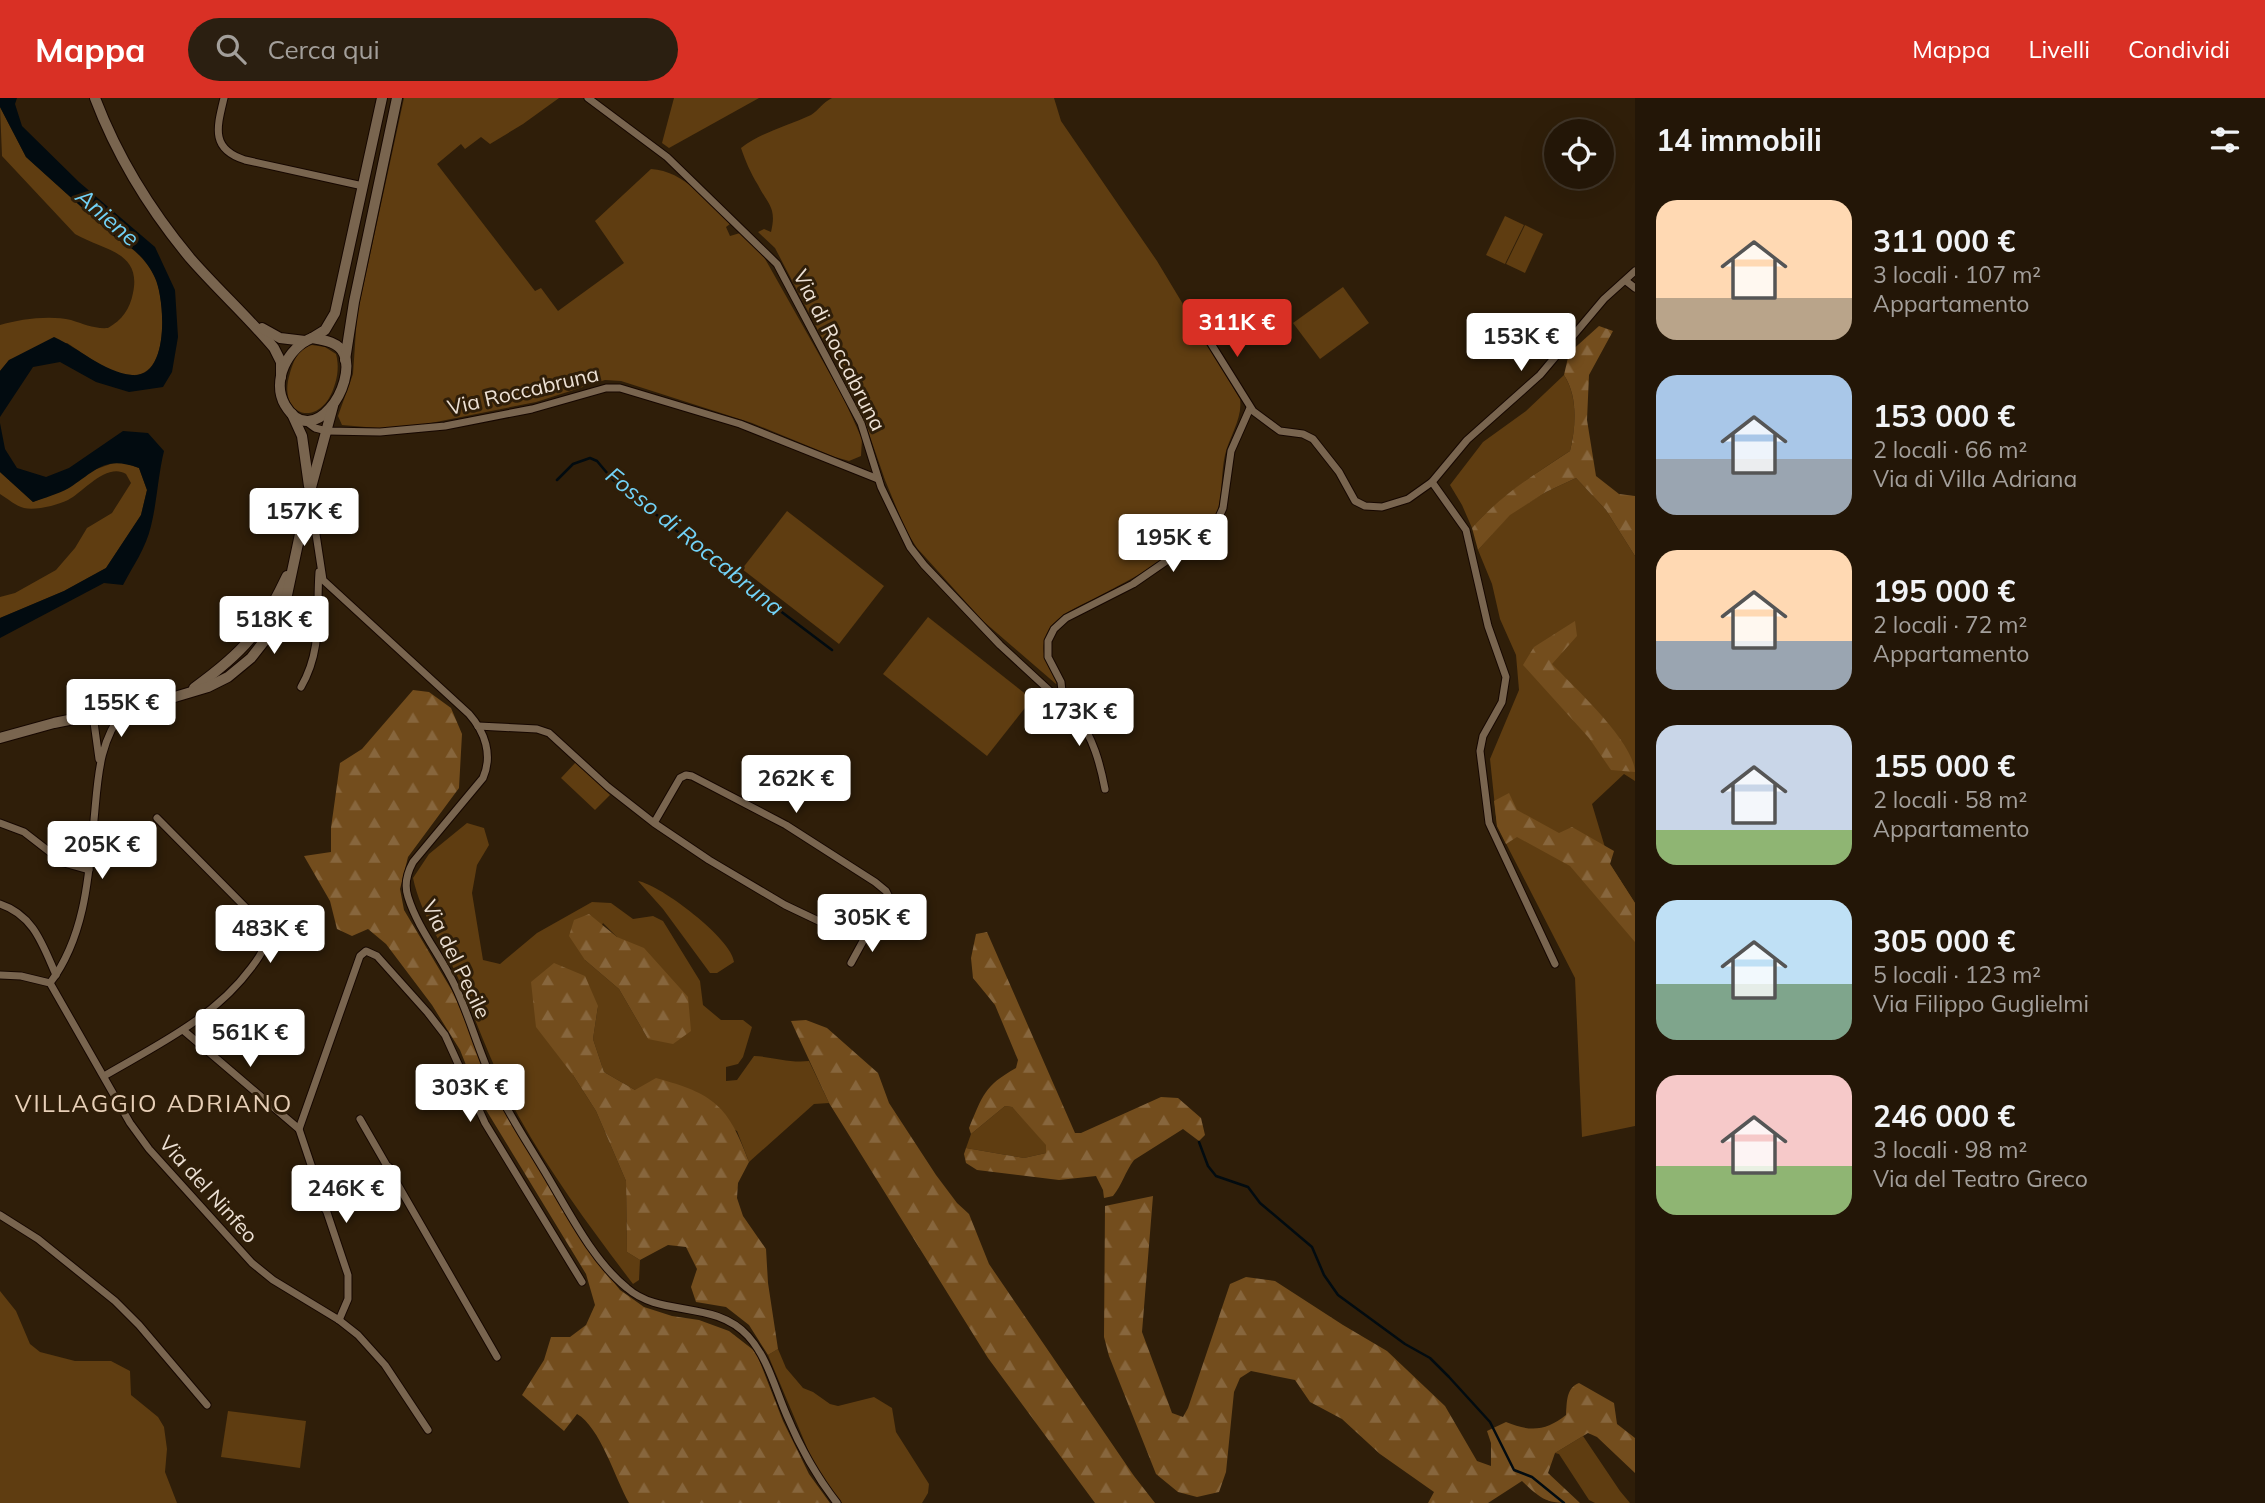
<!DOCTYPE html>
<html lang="it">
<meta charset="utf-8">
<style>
body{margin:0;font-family:Mulish,sans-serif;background:#2b1f11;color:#f1f3f6;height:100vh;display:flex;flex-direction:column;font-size:26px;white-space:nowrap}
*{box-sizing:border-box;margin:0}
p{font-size:23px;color:#a39f9b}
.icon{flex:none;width:38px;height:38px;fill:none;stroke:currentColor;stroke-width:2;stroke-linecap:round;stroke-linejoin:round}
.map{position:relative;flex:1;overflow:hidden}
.side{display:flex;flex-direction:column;background:#231607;width:630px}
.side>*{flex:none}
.buttons{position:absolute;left:1544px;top:21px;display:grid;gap:14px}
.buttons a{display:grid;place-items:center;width:70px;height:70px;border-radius:50%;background:#231607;box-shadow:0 7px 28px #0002,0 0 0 2px #403528;font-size:35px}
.price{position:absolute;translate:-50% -60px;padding:0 16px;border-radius:7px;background:#fff;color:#222;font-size:23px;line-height:46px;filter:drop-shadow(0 2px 4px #0008)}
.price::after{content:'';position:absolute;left:50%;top:42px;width:21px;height:16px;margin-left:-10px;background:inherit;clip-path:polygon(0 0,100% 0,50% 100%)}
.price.active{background:#d93025;color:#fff}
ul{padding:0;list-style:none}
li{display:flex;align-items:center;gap:21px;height:175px;padding:0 21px}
li span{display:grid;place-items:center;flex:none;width:196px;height:140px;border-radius:21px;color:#555}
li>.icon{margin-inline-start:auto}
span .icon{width:84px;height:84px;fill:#fffc;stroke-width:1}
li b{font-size:30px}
h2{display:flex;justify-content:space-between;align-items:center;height:84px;padding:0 21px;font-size:30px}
header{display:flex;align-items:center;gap:42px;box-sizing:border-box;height:98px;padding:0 35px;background:#d93025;color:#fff}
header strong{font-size:33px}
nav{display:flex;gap:38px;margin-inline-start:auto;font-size:24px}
.search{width:490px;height:63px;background:#2b1f11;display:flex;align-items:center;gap:18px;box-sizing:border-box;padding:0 24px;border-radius:38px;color:#a39f9b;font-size:26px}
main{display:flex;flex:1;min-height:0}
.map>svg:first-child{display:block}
</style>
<header>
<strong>Mappa</strong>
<div class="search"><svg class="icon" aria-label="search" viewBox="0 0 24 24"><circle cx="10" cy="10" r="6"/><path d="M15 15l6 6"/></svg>Cerca qui</div>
<nav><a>Mappa</a><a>Livelli</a><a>Condividi</a></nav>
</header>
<main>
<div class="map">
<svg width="1635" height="1405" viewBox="0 0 1635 1405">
<defs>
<pattern id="forest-firs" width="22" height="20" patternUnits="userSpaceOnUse" patternTransform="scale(1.75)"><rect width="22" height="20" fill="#734d1d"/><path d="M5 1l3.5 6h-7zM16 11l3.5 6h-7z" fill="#87663d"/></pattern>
</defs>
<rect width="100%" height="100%" fill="#2f1e09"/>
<g fill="#5f3d11" fill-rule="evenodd">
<path d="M 404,0 L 559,0 L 523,26 L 490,46 L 481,39 L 465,51 L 461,46 L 437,66 L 535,193 L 541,190 L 558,213 L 624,165 L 595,123 L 651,71 C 685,73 707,104 730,126 L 726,129 L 730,138 L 740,135 L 764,159 L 843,299 L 862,341 L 861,358 L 849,363 L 835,359 L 752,325 L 621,283 L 605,282 L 536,304 L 411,329 L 389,331 L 342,327 L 338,318 L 353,276 L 357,217 Z"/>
<path d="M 674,0 L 759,0 L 669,50 L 662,45 Z"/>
<path d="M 832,0 L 1054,0 L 1061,23 L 1157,163 L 1240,301 C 1243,320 1229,339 1225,357 C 1220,378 1224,407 1212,425 C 1195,447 1125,485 1099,498 C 1084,506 1065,513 1053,526 C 1049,530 1045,538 1044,545 C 1041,559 1051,572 1058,584 L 1056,586 L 983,523 L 917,450 L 906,433 L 885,382 L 856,298 L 845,274 L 821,238 L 775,150 L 758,134 L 764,131 L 771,134 C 777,109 768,107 758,87 C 751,76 745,62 741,50 C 761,34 788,28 811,17 C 819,12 822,5 832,0 Z"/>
<path d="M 0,9 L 26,59 L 118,142 C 133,149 147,163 155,179 C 165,201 170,277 134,277 C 111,278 86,257 67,245 L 9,262 L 0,273 L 0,227 C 20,221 50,217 71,222 C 84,226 94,231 108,230 C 122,222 130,211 133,195 C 142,153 102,152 75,136 L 2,58 Z"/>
<path d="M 1505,118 L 1524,127 L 1505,166 L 1486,157 Z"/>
<path d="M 1525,127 L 1543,136 L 1525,175 L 1506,166 Z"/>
<path d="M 1343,189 L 1369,225 L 1320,261 L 1293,225 Z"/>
<path d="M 312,247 L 325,249 L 336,256 C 339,267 338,278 334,289 C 320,332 276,318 290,275 C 294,262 298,251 312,247 Z"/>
<path d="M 1564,277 C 1578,299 1576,329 1570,353 C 1533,377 1502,397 1472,430 L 1462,407 L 1450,387 L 1483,344 L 1526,313 Z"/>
<path d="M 119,363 L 139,370 L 147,392 L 141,417 L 106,470 L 64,493 L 0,520 L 0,499 L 15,495 L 56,472 L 75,450 L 87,430 L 112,415 L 131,385 L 126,376 C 107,364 83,394 68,402 C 58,407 35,413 24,410 C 16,408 8,401 0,396 L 0,374 L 33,404 L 68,390 L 91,373 Z"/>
<path d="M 1576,380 L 1606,412 L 1635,458 L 1635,683 L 1624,676 L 1592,706 L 1610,766 L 1635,805 L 1635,1028 L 1582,1039 L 1575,880 L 1497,728 L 1490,661 L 1519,592 L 1516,557 L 1500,521 L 1492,486 L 1478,452 L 1511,415 L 1546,394 Z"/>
<path d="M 787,413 L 884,488 L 839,546 L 742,471 Z"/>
<path d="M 928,519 L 1032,601 L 987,658 L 883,576 Z"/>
<path d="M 576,664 L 610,697 L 595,712 L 561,680 Z"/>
<path d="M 467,725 L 484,730 L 489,747 L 477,767 L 472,795 L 483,862 L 500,866 L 537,835 L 592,804 L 611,805 L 633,821 L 653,818 L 663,823 L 700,883 L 703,907 L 721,922 L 743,922 L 752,929 L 743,959 L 738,966 L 726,969 L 726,983 L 737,982 L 754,958 C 775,959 788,965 809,963 L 829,1005 L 814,1006 L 749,1064 L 737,1033 L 635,992 L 604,974 L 593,941 L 598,908 L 573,977 L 596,1013 L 626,1083 L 627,1154 L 640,1162 L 639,1182 L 633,1186 C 592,1132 552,1078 519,1019 C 495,975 478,928 459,882 C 444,847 421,818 413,780 L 429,756 ZM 603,825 L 617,839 L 648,941 L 619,891 L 585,862 Z"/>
<path d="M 638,783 C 661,787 732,841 734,864 L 717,875 L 710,875 L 663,811 Z"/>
<path d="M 1005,1008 L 1012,1009 L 1047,1047 L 1046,1055 L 1024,1060 L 966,1050 L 971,1036 Z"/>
<path d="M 0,1193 L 16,1213 L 30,1246 L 40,1254 L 75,1263 L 111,1263 L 130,1273 L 131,1297 L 158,1319 L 164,1329 L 167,1351 L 165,1374 L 177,1405 L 0,1405 Z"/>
<path d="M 778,1251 L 786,1270 L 803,1290 L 813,1294 L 830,1306 L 838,1308 L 874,1299 L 892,1310 L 896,1334 L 929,1386 L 928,1395 L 922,1405 L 842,1405 L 820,1377 L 811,1359 L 768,1257 Z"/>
<path d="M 228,1313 L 306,1323 L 300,1370 L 221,1359 Z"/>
<path d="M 1583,1338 L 1620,1393 L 1630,1405 L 1595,1405 L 1589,1402 L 1559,1356 L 1555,1355 Z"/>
</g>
<g fill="url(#forest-firs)">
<path d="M 1599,228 L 1613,233 L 1589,277 L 1587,322 L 1596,378 L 1619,396 L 1635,398 L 1635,458 L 1606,412 L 1576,380 L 1546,394 L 1510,417 L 1478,452 L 1472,430 C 1503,395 1532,378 1570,353 C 1576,329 1578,298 1564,277 L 1569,255 Z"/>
<path d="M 1575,523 L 1577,538 L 1552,566 C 1574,589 1634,644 1635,674 L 1611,672 L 1589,640 L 1523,567 L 1534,549 Z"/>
<path d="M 413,592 L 429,594 L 451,610 L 462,636 L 459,690 L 408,759 L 400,791 L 404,812 L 454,896 L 474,944 L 487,984 L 591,1156 L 620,1192 L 644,1209 L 672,1218 L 699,1222 L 729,1233 L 756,1254 L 783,1323 L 809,1376 L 830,1405 L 629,1405 C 615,1380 600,1329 577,1316 L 564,1333 L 522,1297 L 544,1262 L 551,1239 L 570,1239 L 586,1227 L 595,1207 L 586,1176 L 480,1002 L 460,952 L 432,907 L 386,846 L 368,831 L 352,838 L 337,831 L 330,803 L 304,758 L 331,754 L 331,730 L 340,665 L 362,651 Z"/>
<path d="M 1509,695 L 1517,712 L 1559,735 L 1572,729 L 1614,753 L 1610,766 L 1635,805 L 1635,844 L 1570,768 L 1517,739 L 1506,746 L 1497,728 L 1494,703 Z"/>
<path d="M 589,816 L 617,839 L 644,850 L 688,899 L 691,933 L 673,946 L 648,941 L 619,891 L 585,862 L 569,838 L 574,822 Z"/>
<path d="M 987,834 L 1075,1035 L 1081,1035 L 1161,999 L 1178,1000 L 1201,1020 L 1205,1037 L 1199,1043 L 1183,1031 L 1134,1062 C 1125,1074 1122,1087 1113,1098 L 1104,1100 L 1103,1092 L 1096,1078 L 1059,1082 L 977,1072 L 966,1065 L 964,1056 L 966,1050 L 1024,1060 L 1046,1055 L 1046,1047 L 1012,1009 L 1005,1008 L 971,1036 L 969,1030 C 983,997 984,988 1016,970 L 1018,962 L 995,907 L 973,880 L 971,860 L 976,836 Z"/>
<path d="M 554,865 L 585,878 L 598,908 L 593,941 L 604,974 L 635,992 L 656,980 C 714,996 728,1007 749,1064 L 738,1085 L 737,1100 L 743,1118 L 766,1151 L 768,1185 L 778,1251 L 768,1257 L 749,1227 L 726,1209 L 696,1204 L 691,1189 L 697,1171 L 686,1149 L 668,1147 L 640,1162 L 627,1154 L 626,1083 L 596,1013 L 573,977 L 536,929 L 531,884 Z"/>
<path d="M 806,922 L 827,930 L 878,975 L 889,1005 L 936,1077 L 957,1105 L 969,1116 L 989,1166 L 1134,1378 L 1155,1405 L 1095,1405 L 988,1260 L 829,1005 L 791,923 Z"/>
<path d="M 1153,1098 L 1142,1234 L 1172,1315 L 1183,1319 L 1188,1310 L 1230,1186 L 1246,1179 L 1275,1183 L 1343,1227 L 1387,1253 L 1445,1308 L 1477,1363 L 1491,1368 L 1491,1345 L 1487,1333 L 1506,1324 C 1530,1334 1546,1333 1566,1317 C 1567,1304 1566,1290 1579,1285 L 1614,1305 L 1617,1326 L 1635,1340 L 1635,1375 L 1597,1339 L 1588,1335 L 1555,1355 L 1548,1375 L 1580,1405 C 1548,1405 1545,1405 1522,1383 L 1488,1405 L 1428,1405 L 1434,1394 L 1380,1356 L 1342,1321 L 1310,1304 L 1295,1282 L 1251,1273 L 1240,1280 L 1234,1294 L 1226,1374 L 1219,1394 L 1197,1399 L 1178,1394 L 1156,1376 L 1109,1258 L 1104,1239 L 1105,1108 Z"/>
</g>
<g fill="#020b10">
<path d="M 0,0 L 17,0 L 15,6 L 22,28 L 79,84 L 155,149 L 175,192 L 178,239 L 172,274 L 163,289 L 129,294 L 96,284 L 60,264 L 33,269 L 0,319 L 0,273 L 9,262 L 54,239 C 79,250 103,274 132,277 C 170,281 165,201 155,180 C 148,163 133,149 118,142 L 26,59 L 0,9 Z"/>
<path d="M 0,325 L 5,351 L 17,370 L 46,379 L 69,370 L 123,333 L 148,335 L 164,353 C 158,378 157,404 151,428 C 146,450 133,468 123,487 L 104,485 L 0,540 L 0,520 L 64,493 L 106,470 L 141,417 L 147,392 L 139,370 C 104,357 96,373 69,390 C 58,396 44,400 33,404 L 0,374 Z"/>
</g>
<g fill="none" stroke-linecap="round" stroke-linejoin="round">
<g stroke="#020b10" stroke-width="2.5">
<path d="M 557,382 L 573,366 L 590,360 L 597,363 L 613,382 L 713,462 L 832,552"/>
<path d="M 1199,1044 L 1208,1068 L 1216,1078 L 1248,1089 L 1260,1105 L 1312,1149 L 1324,1177 L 1338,1197 L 1405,1246 L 1430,1260 L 1449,1279 L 1490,1324 L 1514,1372 L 1532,1379 L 1564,1405"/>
</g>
<g stroke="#160700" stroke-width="9">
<g id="street">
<path d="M 224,0 C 217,29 210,51 245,62 L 363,88"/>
<path d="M 588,0 L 667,59 L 777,166 L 861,325 L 881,389 L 910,449 L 924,467 L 1000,547 L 1077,618 C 1093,640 1100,665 1105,691"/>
<path d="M 1626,183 L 1635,190"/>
<path d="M 1200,228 L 1253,313 L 1280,333 L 1303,336 L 1313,341 L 1339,374 L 1355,403 L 1365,408 L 1382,409 L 1408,401 L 1432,384 L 1467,342 L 1540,277 L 1604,201 L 1635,173"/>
<path d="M 304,322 L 315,330 L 327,333 L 380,334 L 445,328 L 532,311 L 606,290 L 620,290 L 740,326 L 878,381"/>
<path d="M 1432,384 L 1466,432 L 1488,528 L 1506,579 L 1502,604 L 1483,638 L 1480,653 L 1489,725 L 1555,866"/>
<path d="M 306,408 L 312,410 L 323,482 L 469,616 C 485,634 493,657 483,680 L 413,764 C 407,775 404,787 408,799 C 418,831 441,858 455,888 C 469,917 477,948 490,977 C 504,1009 524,1039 542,1069 C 566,1108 591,1161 627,1190 C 661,1220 714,1201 748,1238 C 768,1260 775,1291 787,1318 C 800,1349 816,1378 837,1405"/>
<path d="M 301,589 C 323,551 316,516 319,474"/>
<path d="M 1063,603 L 1061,584 L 1048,559 L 1048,543 L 1054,531 L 1066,520 L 1133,486 L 1214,430 L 1223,410 L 1231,353 L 1250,310"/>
<path d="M 93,617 L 99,661"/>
<path d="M 478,628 L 537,631 L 549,635 L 608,689 L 654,725 L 709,762 L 785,807 L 825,826 L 854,834 L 868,834 L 885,820 L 889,808 L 889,799 L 886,793 L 875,784 L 786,727 L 692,678 L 686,677 L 680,680 L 654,725"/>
<path d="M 0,725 L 24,734 L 64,765 L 89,772"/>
<path d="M 0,806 C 34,817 43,848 56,877"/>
<path d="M 851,865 L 868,834"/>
<path d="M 0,877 L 21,878 L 50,885 L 130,1025 L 149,1051 L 252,1165 L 273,1182 L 339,1222 L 358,1237 L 385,1267 L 428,1332"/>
<path d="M 50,885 C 85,839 89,777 94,722 C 98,681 98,644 125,611"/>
<path d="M 183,932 L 299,1031"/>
<path d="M 104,978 C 157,947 214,920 251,870 C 261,857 272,842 262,826 L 157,720"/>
<path d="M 360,1021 L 497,1259"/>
<path d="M 325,1111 L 389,1069"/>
<path d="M 0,1117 L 38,1141 L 115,1203 L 139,1227 L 207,1307"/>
<path d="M 339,1222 L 348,1201 L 348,1177 L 299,1031 L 360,858 L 366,853 L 377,858 L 428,915 L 445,937 L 485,1025 L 582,1184"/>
</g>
</g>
<g stroke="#160700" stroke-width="12">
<g id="secondary">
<path d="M 95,0 C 117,58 151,113 190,160 C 217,191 248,219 274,250 L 281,264 L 281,279"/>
<path d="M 262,230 L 280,240 L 305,243"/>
<path d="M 312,240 L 325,232 L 335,215 L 382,0"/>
<path d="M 312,240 C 324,242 339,244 344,256 C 357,286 313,354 285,307 C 271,283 288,249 312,240 Z"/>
<path d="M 345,262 L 354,204 L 397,0"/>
<path d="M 292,316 L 302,338 L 309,388"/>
<path d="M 194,590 C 245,553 260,535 287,478"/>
<path d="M 0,640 L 54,625 L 158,604 L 208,589 L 228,579 L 251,560 L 273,532 L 287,497 L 306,408 L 333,308"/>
</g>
</g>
<use href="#street" stroke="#79654f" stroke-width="7"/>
<use href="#secondary" stroke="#79654f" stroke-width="10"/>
</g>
<g text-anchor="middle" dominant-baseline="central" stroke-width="6" stroke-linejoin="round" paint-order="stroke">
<g font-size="21" fill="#ede1d5" stroke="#2f1e09">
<text transform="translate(840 252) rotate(63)">Via di Roccabruna</text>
<text transform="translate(523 292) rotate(-13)">Via Roccabruna</text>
<text transform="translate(457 861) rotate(64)">Via del Pecile</text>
<text transform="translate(209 1091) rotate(48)">Via del Ninfeo</text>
</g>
<g font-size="23" font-style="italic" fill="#72d2f7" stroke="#2f1e09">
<text transform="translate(108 119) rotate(41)">Aniene</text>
<text transform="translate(695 443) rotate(39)">Fosso di Roccabruna</text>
</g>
<g font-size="24" letter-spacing="2" fill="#e7cfb7" stroke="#2f1e09">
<text x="154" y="1005">VILLAGGIO ADRIANO</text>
</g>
</g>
</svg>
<div class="buttons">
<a><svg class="icon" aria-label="locate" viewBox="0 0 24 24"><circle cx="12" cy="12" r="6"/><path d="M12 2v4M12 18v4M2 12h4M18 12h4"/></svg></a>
</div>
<b class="price active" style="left:1237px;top:261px">311K €</b>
<b class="price" style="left:1521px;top:275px">153K €</b>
<b class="price" style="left:304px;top:450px">157K €</b>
<b class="price" style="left:1173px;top:476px">195K €</b>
<b class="price" style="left:274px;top:558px">518K €</b>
<b class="price" style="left:121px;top:641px">155K €</b>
<b class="price" style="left:1079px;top:650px">173K €</b>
<b class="price" style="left:796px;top:717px">262K €</b>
<b class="price" style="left:102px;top:783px">205K €</b>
<b class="price" style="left:872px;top:856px">305K €</b>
<b class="price" style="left:270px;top:867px">483K €</b>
<b class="price" style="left:250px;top:971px">561K €</b>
<b class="price" style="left:470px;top:1026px">303K €</b>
<b class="price" style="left:346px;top:1127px">246K €</b>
</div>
<section class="side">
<h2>14 immobili<svg class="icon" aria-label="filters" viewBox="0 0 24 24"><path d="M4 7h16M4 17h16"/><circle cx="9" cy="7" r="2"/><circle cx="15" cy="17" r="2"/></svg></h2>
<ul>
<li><span style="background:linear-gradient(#ffd9b3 70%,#b9a48a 0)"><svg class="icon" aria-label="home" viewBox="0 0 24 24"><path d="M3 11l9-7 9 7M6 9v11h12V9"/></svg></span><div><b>311 000 €</b><p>3 locali · 107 m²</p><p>Appartamento</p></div></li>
<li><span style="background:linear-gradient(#a9c7e8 60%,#9aa5b1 0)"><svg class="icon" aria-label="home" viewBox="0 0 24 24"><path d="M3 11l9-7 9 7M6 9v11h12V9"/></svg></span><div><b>153 000 €</b><p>2 locali · 66 m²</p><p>Via di Villa Adriana</p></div></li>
<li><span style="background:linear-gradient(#ffd9b3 65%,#9aa5b1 0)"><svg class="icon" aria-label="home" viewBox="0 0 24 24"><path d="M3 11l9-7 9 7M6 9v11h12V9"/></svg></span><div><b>195 000 €</b><p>2 locali · 72 m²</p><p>Appartamento</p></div></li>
<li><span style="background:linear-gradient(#c9d6e8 75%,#8fb573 0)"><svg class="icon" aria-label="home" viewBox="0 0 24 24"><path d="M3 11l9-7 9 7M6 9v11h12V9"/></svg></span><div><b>155 000 €</b><p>2 locali · 58 m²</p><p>Appartamento</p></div></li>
<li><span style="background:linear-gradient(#bfe0f5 60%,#7fa58c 0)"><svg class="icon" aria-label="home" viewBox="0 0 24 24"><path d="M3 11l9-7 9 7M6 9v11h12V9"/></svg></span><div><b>305 000 €</b><p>5 locali · 123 m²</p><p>Via Filippo Guglielmi</p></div></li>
<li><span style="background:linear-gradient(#f6c9c9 65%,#8fb573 0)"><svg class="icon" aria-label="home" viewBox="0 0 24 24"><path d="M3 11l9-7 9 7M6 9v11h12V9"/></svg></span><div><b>246 000 €</b><p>3 locali · 98 m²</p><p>Via del Teatro Greco</p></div></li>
</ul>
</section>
</main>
